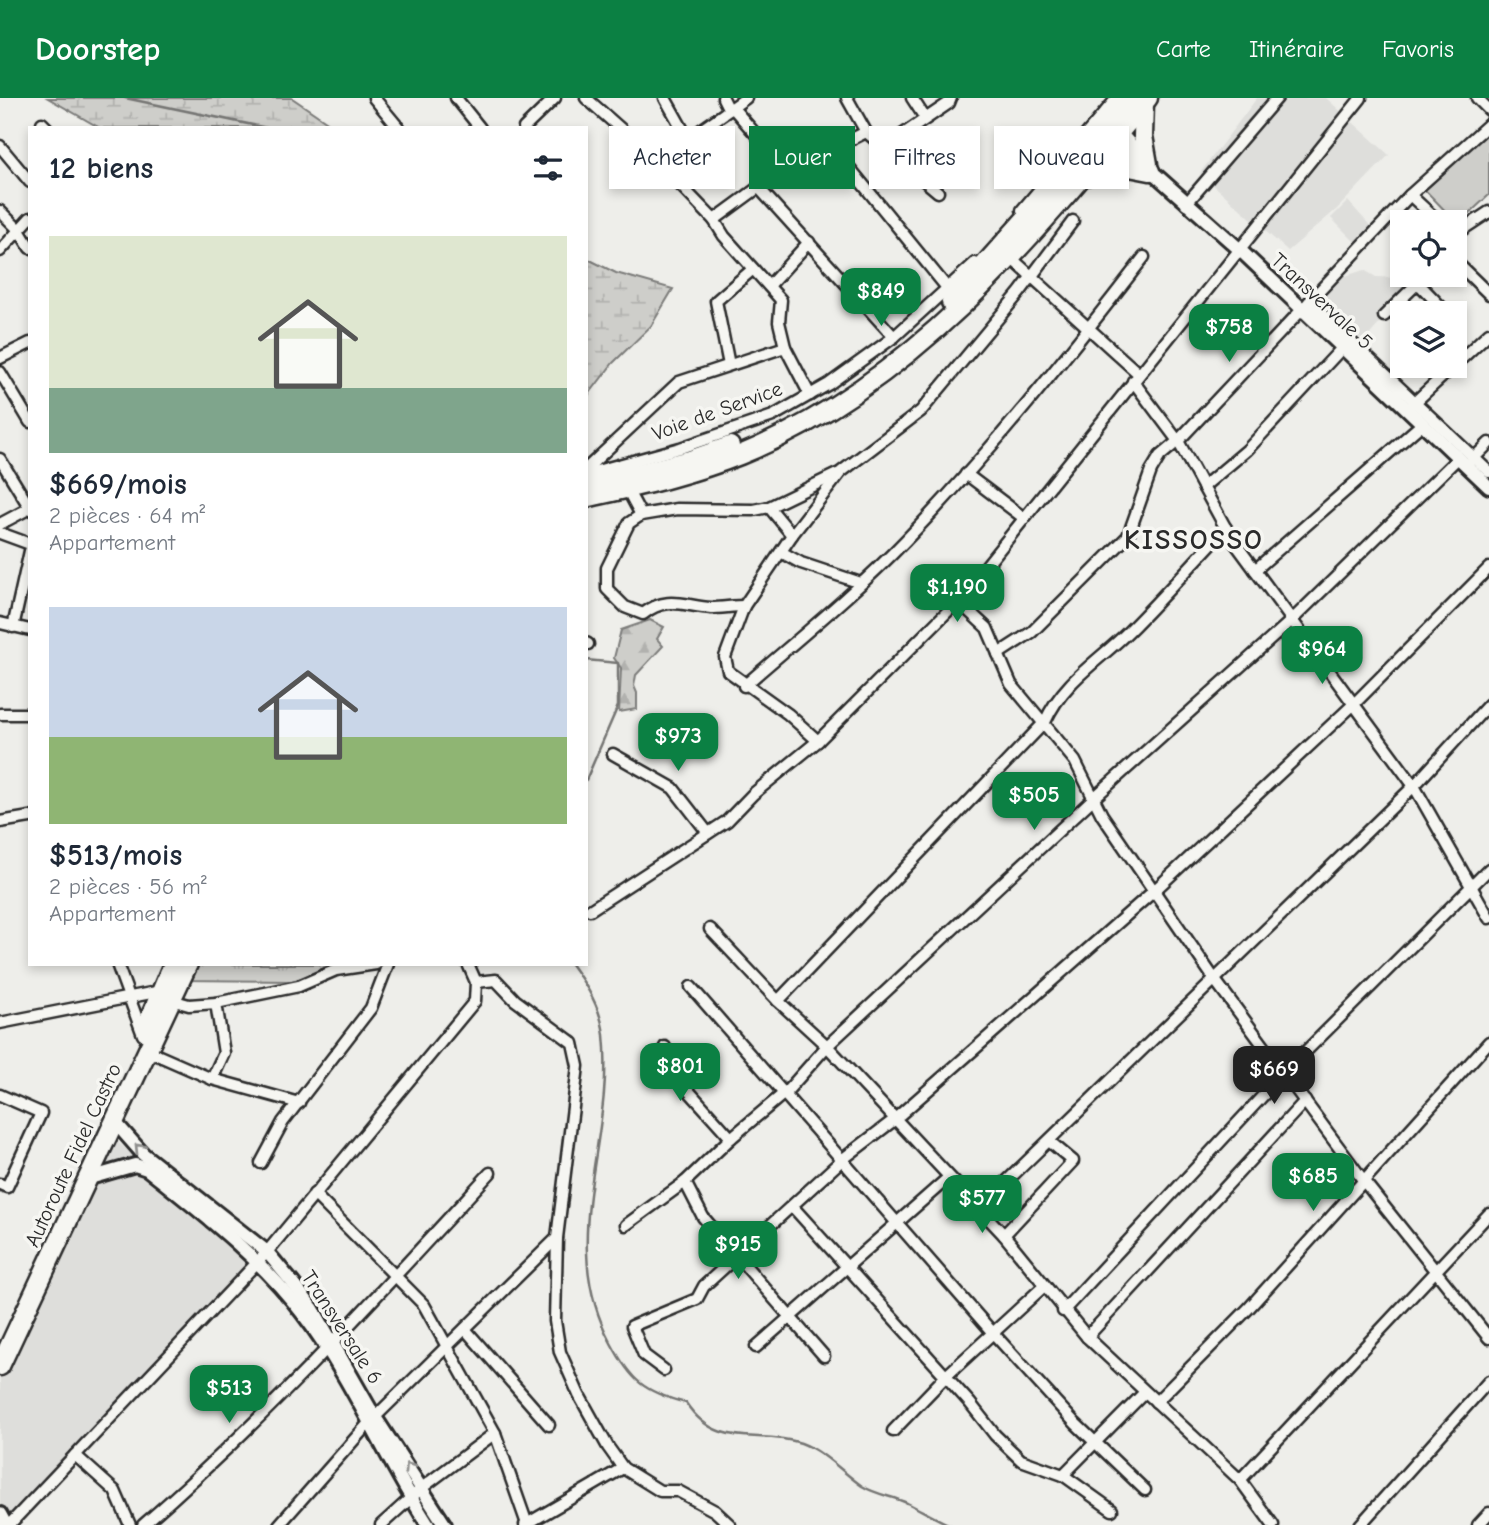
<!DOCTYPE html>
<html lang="fr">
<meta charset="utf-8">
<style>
body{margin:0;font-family:"Comic Neue",sans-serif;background:#f2f2f3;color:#1f2937;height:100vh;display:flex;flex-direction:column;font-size:26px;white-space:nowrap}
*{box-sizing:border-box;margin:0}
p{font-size:23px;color:#747a83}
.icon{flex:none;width:38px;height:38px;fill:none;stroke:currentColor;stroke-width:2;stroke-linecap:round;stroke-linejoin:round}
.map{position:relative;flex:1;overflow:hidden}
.drawer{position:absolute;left:28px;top:28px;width:560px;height:840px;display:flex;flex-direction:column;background:#fff;border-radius:0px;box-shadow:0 4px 10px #0003}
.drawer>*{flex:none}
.top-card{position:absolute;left:609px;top:28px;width:665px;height:63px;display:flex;gap:14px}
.tools{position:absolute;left:1390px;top:112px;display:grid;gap:14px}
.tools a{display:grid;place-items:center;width:77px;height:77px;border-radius:0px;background:#fff;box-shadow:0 4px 10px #0003;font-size:35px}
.price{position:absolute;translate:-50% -60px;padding:0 16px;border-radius:14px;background:#0b8043;color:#fff;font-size:23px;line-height:46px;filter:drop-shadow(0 2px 4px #0008)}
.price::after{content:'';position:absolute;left:50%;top:42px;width:21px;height:16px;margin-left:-10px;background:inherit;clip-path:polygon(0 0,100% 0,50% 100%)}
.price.on{background:#222;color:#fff}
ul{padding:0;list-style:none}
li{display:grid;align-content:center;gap:14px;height:371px;padding:0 21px}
li span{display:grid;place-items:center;height:217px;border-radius:0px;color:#555}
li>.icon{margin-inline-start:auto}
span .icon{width:126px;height:126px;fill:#fffc;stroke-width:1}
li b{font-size:30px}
h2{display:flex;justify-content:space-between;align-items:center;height:84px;padding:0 21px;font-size:30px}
.pill{padding:0 24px;border-radius:0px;background:#fff;box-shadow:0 4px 10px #0003;font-size:24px;line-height:63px}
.pill.on{background:#0b8043;color:#fff}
header{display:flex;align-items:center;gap:42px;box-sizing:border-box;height:98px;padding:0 35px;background:#0b8043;color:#fff}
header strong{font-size:33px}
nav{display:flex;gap:38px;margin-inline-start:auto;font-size:24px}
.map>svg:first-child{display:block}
</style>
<header>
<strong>Doorstep</strong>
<nav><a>Carte</a><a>Itinéraire</a><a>Favoris</a></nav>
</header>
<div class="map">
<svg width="1489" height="1427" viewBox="0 0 1489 1427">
<defs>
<pattern id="forest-firs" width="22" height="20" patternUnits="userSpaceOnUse" patternTransform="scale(1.75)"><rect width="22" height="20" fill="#cececa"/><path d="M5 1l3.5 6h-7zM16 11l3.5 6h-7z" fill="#b1b1ae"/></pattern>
<pattern id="wetland-marsh" width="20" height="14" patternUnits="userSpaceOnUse" patternTransform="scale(1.75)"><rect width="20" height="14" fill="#cececa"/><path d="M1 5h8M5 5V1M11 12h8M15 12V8" fill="none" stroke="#b1b1ae"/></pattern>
<pattern id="park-tufts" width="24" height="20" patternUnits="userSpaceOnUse" patternTransform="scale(1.75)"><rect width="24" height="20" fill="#cececa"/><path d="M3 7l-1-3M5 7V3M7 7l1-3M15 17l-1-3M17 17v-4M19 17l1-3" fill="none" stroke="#b1b1ae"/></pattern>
</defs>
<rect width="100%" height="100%" fill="#eeeeea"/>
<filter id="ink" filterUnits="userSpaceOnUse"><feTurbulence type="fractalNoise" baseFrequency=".0143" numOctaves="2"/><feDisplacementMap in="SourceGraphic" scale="14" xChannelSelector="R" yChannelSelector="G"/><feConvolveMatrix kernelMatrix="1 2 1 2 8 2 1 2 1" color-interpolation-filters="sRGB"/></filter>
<g filter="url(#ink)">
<g fill="#dededb">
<path d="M 1257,0 L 1326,0 L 1389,57 L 1337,111 L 1288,153 L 1200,75 Z"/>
<path d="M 1348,103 L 1374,132 L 1359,148 L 1331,120 Z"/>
<path d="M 1364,172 L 1376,179 L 1403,180 L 1415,185 L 1365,242 L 1347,234 L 1317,208 L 1323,195 L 1336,181 Z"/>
<path d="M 114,1041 L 257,1162 L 7,1427 L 0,1420 L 0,1278 Z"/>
</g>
<path fill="url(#forest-firs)" stroke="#7c7c7a" stroke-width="2" d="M 650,522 L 664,529 L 657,541 L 663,548 L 636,577 L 634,588 L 637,595 L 637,611 L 619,614 L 621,570 L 614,560 L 621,532 Z"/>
<g fill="url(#wetland-marsh)" stroke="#7c7c7a" stroke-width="2">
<path d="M 48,0 L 292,0 L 336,30 L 100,30 Z"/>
<path d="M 586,160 L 616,175 L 673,191 L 651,228 L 613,265 L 586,300 Z"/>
</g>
<path fill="url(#park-tufts)" stroke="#7c7c7a" stroke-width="2" d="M 188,866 L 349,866 L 292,883 L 180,882 Z"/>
<path fill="#cececa" stroke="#7c7c7a" stroke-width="2" d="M 1489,33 L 1489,97 L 1458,126 L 1425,92 Z"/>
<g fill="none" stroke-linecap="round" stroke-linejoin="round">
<g stroke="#757573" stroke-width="2.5">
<path d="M 125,0 L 267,30"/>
<path d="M 586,562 L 618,565 L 618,608 L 586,682"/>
<path d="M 571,866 C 587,888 601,910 604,937 C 615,1042 555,1143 611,1245 C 631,1283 644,1294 686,1305 C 718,1353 757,1331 801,1345 C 825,1354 842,1374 862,1388 C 877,1397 892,1398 907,1405 C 921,1412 935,1420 950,1427"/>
</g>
<g stroke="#2b2b2b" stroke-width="15">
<g id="street">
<path d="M 374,0 L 398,29"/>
<path d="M 456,0 L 480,30"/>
<path d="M 586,0 L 657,63 L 714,122 L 724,138 L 781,202 L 779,224 L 785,249"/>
<path d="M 665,0 L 688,41"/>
<path d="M 723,0 L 729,12"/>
<path d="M 847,0 L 866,34 L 938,94"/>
<path d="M 912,0 L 925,20"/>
<path d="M 1477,0 L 1489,12"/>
<path d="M 733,10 L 785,70"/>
<path d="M 42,25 L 47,30"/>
<path d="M 524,30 L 555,0"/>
<path d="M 831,47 L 948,191"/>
<path d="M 0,48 L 30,84"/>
<path d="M 883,50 L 949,5 L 951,0"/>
<path d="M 657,63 L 746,0"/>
<path d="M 758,89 L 894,239"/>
<path d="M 1410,97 L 1439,124"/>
<path d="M 1186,106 L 1277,0"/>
<path d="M 1022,112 L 1117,0"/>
<path d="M 0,113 L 19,132 L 30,150"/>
<path d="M 714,122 L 785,70 L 825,48 L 842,46 L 866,34"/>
<path d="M 1454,137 L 1489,114"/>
<path d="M 0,153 L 30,120"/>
<path d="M 1009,158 L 1139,276"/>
<path d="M 1454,162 L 1489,196"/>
<path d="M 1418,185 L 1447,215"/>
<path d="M 769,188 L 809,144"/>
<path d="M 1309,204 L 1489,374"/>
<path d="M 1384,218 L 1426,177"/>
<path d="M 0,260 L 30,245"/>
<path d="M 729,267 L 716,203 L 753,171"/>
<path d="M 0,274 L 30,324"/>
<path d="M 1133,283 L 1178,343 L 1230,438 L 1414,688 L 1489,820"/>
<path d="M 1413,306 L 1489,235"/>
<path d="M 0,361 L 30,410"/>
<path d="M 1472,362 L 1489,345"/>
<path d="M 586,371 L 679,284 L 785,249 L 810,297"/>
<path d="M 586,376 L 680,350 L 773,318 L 829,286 L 894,239 L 975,165"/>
<path d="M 966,376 L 1024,420"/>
<path d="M 1203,389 L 1247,352 L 1343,249"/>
<path d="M 627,391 L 641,417"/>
<path d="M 769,409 L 792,437"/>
<path d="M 0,426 L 30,410"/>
<path d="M 0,435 L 30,446"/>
<path d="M 781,454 L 801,465 L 861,485"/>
<path d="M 1255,472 L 1423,325"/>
<path d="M 958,503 L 987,530 L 1011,586 L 1075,663 L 1102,717 L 1215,882 L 1363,1082 L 1489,1240"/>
<path d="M 744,508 C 733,508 722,510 711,510 C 684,508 667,497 643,516 L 625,509 L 607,491 L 607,470 L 629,425 L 641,417 L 677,411 L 754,412 L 769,409 L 837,376"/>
<path d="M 0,525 L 30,532"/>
<path d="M 13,529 L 30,453"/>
<path d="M 586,545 L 588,546"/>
<path d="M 998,556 L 1032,534 L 1128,438 L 1151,373 L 1160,358 L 1178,343 L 1410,97 L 1489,26"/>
<path d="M 744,588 C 799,540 855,495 905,443 C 991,354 1069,256 1144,159"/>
<path d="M 0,616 L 30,616"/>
<path d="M 818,643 L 788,616 L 728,573 L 725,559 L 744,508 L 792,437 L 841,374 L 921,313 L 1020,194 L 1073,123"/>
<path d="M 613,656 L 673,690 L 708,735"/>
<path d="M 0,724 L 30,719"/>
<path d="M 590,812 L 727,723 L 753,696 L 818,643 L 958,503 L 1361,0"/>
<path d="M 710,831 L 778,903 L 827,948 L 1004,1137 L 1087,1239 L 1240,1382 L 1273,1427"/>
<path d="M 117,866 L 143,937"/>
<path d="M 691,889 L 993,1235 L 1076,1326 L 1145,1392"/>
<path d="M 171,902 L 189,907 L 216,905 L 299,888 L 336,872 L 376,866"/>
<path d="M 778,903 L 1045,624 C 1063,583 1099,563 1129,533 C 1162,500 1193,465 1226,430"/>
<path d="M 0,925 L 161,893"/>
<path d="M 665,949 L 678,981 L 731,1040"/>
<path d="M 148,953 L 212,981 L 299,1005"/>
<path d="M 212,981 L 224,955 L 216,905"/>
<path d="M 0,997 L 41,1015 L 7,1089 L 0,1086"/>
<path d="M 261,1065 L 283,1024 L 371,910 L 388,866"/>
<path d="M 685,1084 L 703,1119 L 824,1258"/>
<path d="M 314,1096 L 424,1207 L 495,1335 L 527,1426"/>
<path d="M 792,1108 L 970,1305 L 995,1337 L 1021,1362 L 1063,1377 L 1112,1412"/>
<path d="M 977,1112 L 1414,688 L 1489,606"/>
<path d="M 626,1127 L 685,1084 L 731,1040 L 788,992 L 827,948 L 1095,699 L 1292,522 L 1458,360"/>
<path d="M 1004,1137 L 1073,1063 L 1049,1043"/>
<path d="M 557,1140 L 555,1223 L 560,1254 L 579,1297 L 608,1349 L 623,1370 L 660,1393 L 678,1393 L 715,1413 L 730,1427"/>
<path d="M 1063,1213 L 1284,975 L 1489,771"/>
<path d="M 465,1231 L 549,1327"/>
<path d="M 1087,1239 L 1305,1003"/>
<path d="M 756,1249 L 948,1080"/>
<path d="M 664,1272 L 644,1257 L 632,1228 L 697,1201 L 704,1188 L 843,1061 L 894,1022 L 1155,792 L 1355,605 L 1489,470"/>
<path d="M 1156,1304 L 1248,1211 L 1489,944"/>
<path d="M 893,1333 L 945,1279 L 1043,1189"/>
<path d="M 75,1357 L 115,1393 L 130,1427"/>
<path d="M 1063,1377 L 1144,1295"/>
<path d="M 1240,1382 L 1489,1116"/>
<path d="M 9,1427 L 267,1154 L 475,903 L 476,884 L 468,866"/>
<path d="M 143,1427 C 268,1319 378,1197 490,1075"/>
<path d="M 279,1427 L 368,1326 L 557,1140 L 578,968 L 573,945 L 515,902 L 496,882 L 476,884"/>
<path d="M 381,1427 L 423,1389 L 495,1335"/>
<path d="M 525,1427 L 623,1370"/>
<path d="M 1360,1427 L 1489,1283"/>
<path d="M 1478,1427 L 1489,1415"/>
</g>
</g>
<g stroke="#2b2b2b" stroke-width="18">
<g id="secondary">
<path d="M 1114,28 L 1146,64"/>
<path d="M 1108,39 L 1157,78 L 1239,151 L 1489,389"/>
<path d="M 114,1023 L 143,1056 L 267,1154 L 292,1184 L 313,1211 L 373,1316 L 445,1427"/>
<path d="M 86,1081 L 135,1067 L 147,1071 C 202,1115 260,1159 303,1216 C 352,1280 384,1359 428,1427"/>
<path d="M 0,1416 L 6,1427"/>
</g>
</g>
<g stroke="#2b2b2b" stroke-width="23">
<g id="highway">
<path d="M 1144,4 L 1143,38 L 1148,66"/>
<path d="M 1085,78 L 1119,67 L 1150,73"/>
<path d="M 951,204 L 1133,0"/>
<path d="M 592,387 L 690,362 L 730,348"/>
<path d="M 586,400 C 638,388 690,377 740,357 C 912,287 1032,140 1148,0"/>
<path d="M 147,927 L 173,866"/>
<path d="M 0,1268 L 188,866"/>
</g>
</g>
<use href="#street" stroke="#f6f6f2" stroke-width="10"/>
<use href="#secondary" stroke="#f6f6f2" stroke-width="12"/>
<use href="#highway" stroke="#f6f6f2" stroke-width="18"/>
</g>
<defs><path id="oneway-chevron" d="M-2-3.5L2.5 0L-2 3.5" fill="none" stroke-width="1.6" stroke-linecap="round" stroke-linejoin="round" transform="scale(1.75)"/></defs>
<g stroke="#90908e">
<use href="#oneway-chevron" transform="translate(139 1050) rotate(-134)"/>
<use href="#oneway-chevron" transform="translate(409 1369) rotate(-124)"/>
</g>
</g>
<g text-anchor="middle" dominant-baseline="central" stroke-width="7" stroke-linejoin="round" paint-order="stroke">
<g font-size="21" fill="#2b2b2b" stroke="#f6f6f2">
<text transform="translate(1322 203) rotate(43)">Transvervale 5</text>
<text transform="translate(717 313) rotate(-20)">Voie de Service</text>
<text transform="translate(73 1057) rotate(-65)">Autoroute Fidel Castro</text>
<text transform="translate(342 1229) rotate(57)">Transversale 6</text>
</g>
<g font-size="28" font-weight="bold" letter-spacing="2" fill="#2b2b2b" stroke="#f6f6f2">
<text x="1194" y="442">KISSOSSO</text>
</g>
</g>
</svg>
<div class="tools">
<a><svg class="icon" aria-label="locate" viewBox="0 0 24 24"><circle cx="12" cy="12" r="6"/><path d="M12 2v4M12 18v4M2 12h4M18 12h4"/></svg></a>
<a><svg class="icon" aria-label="layers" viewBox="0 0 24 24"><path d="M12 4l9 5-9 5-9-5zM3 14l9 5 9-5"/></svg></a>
</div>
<b class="price" style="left:881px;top:230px">$849</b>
<b class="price" style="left:1229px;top:266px">$758</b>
<b class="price" style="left:957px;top:526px">$1,190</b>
<b class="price" style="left:1322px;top:588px">$964</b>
<b class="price" style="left:678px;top:675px">$973</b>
<b class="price" style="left:1034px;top:734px">$505</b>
<b class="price" style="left:680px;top:1005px">$801</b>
<b class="price on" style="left:1274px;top:1008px">$669</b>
<b class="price" style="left:1313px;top:1115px">$685</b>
<b class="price" style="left:982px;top:1137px">$577</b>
<b class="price" style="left:738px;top:1183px">$915</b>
<b class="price" style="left:229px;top:1327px">$513</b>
<div class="top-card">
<a class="pill">Acheter</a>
<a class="pill on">Louer</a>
<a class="pill">Filtres</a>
<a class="pill">Nouveau</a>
</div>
<section class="drawer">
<h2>12 biens<svg class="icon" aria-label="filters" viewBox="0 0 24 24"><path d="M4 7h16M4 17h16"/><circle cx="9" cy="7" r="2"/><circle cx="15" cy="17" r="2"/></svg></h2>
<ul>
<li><span style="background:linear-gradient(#dfe7d0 70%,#7fa58c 0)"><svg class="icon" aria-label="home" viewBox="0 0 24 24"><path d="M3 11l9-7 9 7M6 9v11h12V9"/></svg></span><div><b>$669/mois</b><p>2 pièces · 64 m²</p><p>Appartement</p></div></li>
<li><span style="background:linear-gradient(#c9d6e8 60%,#8fb573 0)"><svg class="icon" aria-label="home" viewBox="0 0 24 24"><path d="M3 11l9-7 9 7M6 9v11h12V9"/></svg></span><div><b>$513/mois</b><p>2 pièces · 56 m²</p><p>Appartement</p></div></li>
</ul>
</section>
</div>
